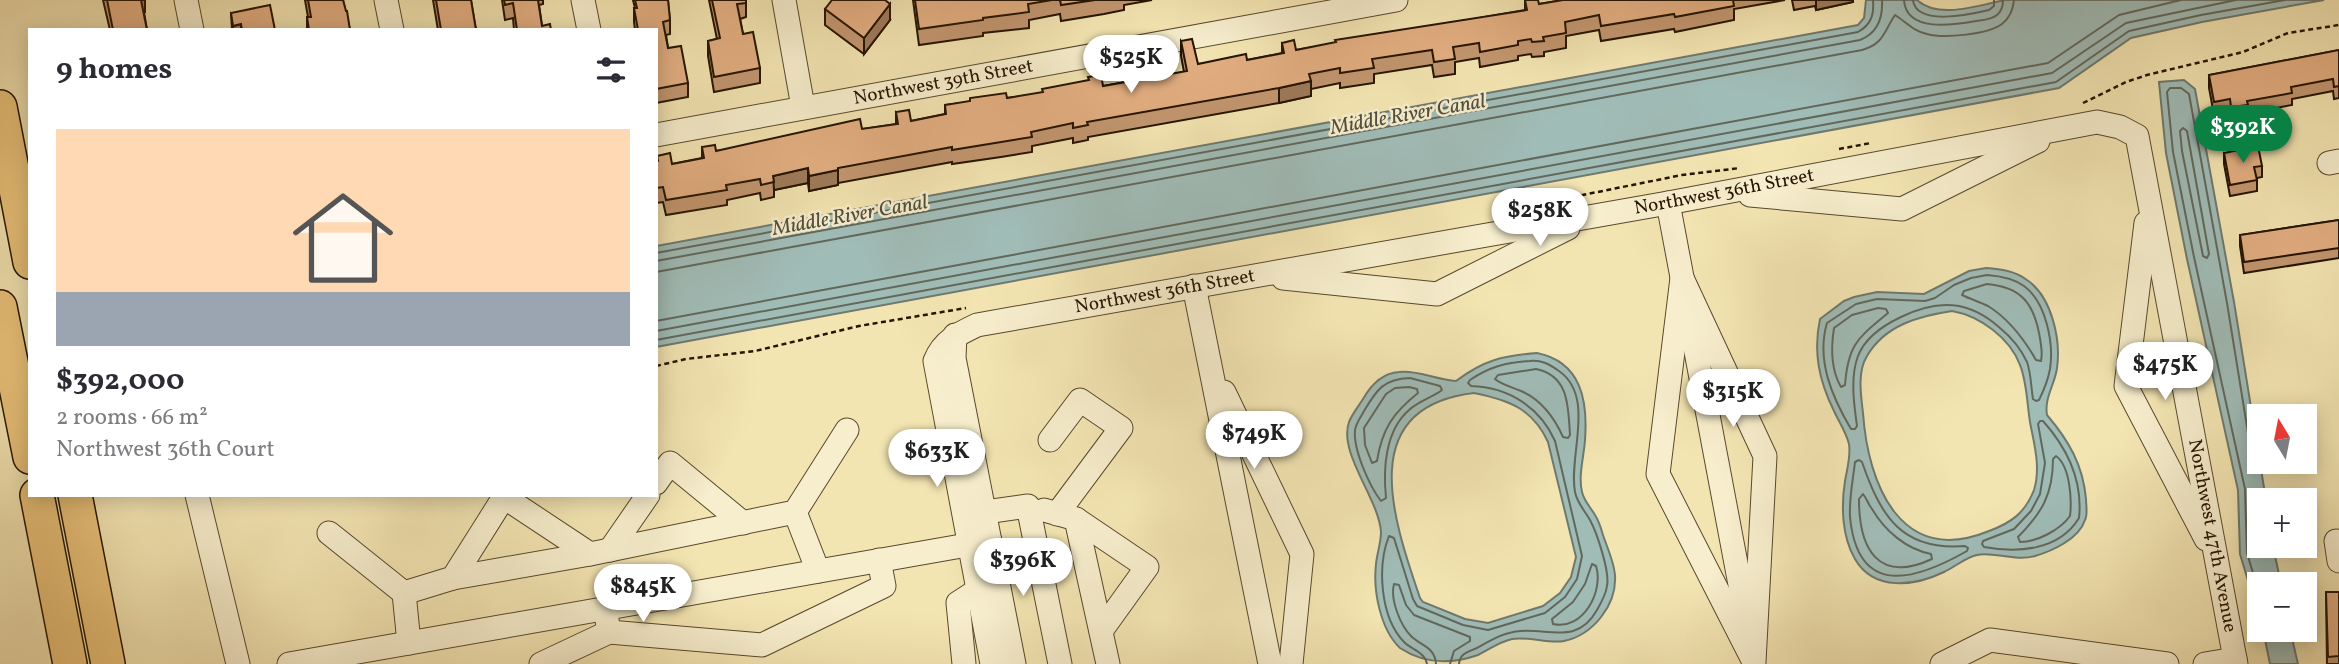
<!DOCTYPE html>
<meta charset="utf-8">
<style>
body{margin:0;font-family:Vollkorn,serif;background:#f2f2f3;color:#2b2b33;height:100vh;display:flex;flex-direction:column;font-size:26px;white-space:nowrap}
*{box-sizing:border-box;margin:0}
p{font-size:23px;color:#7c7c81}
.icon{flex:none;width:38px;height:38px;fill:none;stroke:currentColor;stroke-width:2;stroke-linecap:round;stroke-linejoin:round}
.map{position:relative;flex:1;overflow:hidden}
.sheet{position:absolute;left:28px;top:28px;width:630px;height:469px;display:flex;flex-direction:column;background:#fff;border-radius:0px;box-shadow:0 4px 18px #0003}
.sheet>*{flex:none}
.needle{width:46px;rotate:350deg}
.buttons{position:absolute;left:2247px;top:404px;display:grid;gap:14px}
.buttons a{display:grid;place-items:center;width:70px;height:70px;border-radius:0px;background:#fff;box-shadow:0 4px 18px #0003;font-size:35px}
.price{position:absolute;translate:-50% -60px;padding:0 16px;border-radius:24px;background:#fff;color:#222;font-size:23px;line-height:46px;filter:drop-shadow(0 2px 4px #0008)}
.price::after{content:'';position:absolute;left:50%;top:42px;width:21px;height:16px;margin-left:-10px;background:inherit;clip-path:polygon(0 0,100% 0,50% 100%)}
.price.selected{background:#0b8043;color:#fff}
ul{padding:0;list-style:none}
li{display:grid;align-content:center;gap:14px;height:371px;padding:0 28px}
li+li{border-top:2px solid #e1e1e2}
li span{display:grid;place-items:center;height:217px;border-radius:0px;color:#555}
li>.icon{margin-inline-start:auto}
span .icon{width:126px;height:126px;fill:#fffc;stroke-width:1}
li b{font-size:30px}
h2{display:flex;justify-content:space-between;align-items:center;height:84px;padding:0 28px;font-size:30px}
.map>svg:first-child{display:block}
</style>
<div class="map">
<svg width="2339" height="664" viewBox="0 0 2339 664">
<rect width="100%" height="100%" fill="#f3e5b2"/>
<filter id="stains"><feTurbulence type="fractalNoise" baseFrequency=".00286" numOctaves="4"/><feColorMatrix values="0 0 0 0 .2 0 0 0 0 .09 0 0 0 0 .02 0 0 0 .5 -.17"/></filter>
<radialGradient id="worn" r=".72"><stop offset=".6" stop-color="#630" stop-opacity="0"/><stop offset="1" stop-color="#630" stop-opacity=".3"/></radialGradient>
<g fill="#a0bcb7" stroke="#6f796e" stroke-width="2" fill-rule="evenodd">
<path d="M 1866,0 L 1917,0 C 1939,20 1979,5 2005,0 L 2324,0 L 2202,22 L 2131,38 L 2059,88 L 656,347 L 656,246 L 1858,25 L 1864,18 Z"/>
<path d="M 2184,80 L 2195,89 L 2234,302 L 2266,500 L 2259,500 L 2259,546 L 2273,546 L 2281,584 L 2259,584 L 2259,617 L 2240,554 L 2238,490 L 2187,259 L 2166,153 L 2159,82 Z"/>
<path d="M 1986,268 C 2001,269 2015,271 2027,280 C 2052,297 2061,340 2057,368 C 2055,384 2044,398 2047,415 C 2069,441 2083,465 2086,499 C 2086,506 2088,514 2085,520 C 2079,539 2052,551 2035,556 C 2016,562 1992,551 1977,555 C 1966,557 1955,567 1944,572 C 1915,586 1874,592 1855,559 C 1842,537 1841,506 1845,481 C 1847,469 1851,456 1849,444 C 1846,432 1839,422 1834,411 C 1819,381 1813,352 1820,319 L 1844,301 L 1854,297 L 1877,292 L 1924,294 L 1969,271 ZM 1952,311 C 1980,316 2010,338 2020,365 C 2027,382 2027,404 2030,422 C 2034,444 2041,467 2034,490 C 2025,513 2011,523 1989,531 C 1901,567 1868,485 1863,413 C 1861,396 1857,372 1867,356 C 1885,325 1919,316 1952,311 Z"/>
<path d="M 1537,353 C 1581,362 1588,400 1585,440 C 1584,456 1578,476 1582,492 C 1584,501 1591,508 1595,515 C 1599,521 1601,528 1603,535 C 1607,547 1614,562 1615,575 C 1617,605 1593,635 1564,641 C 1548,644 1529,636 1512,639 C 1499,642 1490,649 1478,655 C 1452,664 1424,664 1400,648 C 1380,629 1373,590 1376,564 C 1377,553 1381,543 1381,532 C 1379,499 1338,453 1349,422 C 1352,414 1358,407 1363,399 C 1371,385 1382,373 1399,372 C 1419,370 1436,380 1456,381 C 1484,360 1502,356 1537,353 ZM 1474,393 C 1509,400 1533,409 1548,442 L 1576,557 L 1571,577 L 1560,593 L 1543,606 L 1488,623 L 1465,619 L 1423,602 L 1420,598 C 1393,519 1354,407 1474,393 Z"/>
<path d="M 2263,630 L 2290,630 L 2298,664 L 2270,664 Z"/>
</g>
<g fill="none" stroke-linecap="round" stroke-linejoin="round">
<g stroke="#62685c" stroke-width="2">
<path d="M 1904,0 C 1906,33 1954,25 1976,21 C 1983,20 1991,20 1997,15 C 2002,11 2003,6 2003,0"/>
<path d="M 1913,0 C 1916,27 1972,14 1989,10 L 1994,6 L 1994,0"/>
<path d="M 2183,128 L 2187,131 L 2209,254 L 2207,258 L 2203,256 L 2182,151 L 2180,131 Z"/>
<path d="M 656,253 L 1858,32 C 1872,24 1874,14 1873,0"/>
<path d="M 656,261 L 1860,40 C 1878,33 1883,18 1882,0"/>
<path d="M 656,272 L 1862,50 C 1884,44 1884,31 1895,15 C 1906,22 1913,31 1927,34 C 1944,39 1989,34 2002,24 C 2010,18 2013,10 2014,0"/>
<path d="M 1987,275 C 2000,276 2013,278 2024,286 C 2046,302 2054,343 2050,369 C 2048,380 2044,390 2039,400 L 2036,401 L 2033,399 C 2031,387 2031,373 2027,362 C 2021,349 2011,337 2000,328 C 1969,300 1938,299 1901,317 C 1884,325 1865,338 1858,356 C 1850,377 1854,405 1857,426 L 1855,429 L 1851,429 C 1832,397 1816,360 1827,323 L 1856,304 L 1877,299 L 1925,301 L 1935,298 L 1954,285 L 1971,278 Z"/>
<path d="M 1987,284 C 2020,287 2033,302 2039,333 C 2041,343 2043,352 2041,361 L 2036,360 C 2024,339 2009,319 1988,306 C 1980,302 1970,299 1962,295 L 1964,291 Z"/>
<path d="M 1878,308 L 1886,309 L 1888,313 C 1858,338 1848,344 1845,385 L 1841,387 C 1831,370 1831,347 1834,328 L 1852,315 Z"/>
<path d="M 656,321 L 2048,63 L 2119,15 L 2181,0"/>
<path d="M 656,331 L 2052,73 L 2126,23 L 2236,0"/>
<path d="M 656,340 L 2056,82 L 2129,31 L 2201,15 L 2285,0"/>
<path d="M 1536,369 C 1570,376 1568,408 1570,435 L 1568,438 L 1563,437 C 1554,417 1542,400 1521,391 C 1512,387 1502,385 1495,379 L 1498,375 Z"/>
<path d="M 1410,378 L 1440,386 L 1442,390 C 1433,397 1419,401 1409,410 C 1385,431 1383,469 1386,498 L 1381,501 C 1370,487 1353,450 1355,430 C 1356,423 1361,417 1364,411 C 1377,389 1384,379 1410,378 Z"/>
<path d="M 1409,387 L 1417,389 L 1418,393 C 1393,413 1382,429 1377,461 L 1372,463 L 1365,445 L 1364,428 L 1386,394 L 1395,388 Z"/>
<path d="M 2040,421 L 2043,421 C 2068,449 2083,480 2079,518 C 2059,551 2017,553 1984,547 L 1982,544 L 1983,541 L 2014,529 L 2031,511 L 2040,494 L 2045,463 L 2038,424 Z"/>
<path d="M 2259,446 L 2253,445 L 2249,439 L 2227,303 L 2189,94 L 2181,88 L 2170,88 L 2167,92 L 2173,152 L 2194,257 L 2245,489 L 2247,553 L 2259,593"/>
<path d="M 2056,456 C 2070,466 2072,499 2070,516 C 2060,530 2037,542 2020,542 L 2018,537 C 2042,513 2053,494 2053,459 Z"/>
<path d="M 1859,460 L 1862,462 C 1881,517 1902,551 1965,546 L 1968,548 L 1967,551 C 1916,580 1858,599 1850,517 C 1849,498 1853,480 1855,462 Z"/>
<path d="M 1863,494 C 1867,499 1868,504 1872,509 C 1885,531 1906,549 1931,554 L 1932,559 C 1878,584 1859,549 1859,499 Z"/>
<path d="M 1592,564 L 1596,566 C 1604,591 1583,631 1553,624 L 1552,619 L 1573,602 L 1585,584 Z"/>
<path d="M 1427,664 C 1425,652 1412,650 1404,642 C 1380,617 1377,566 1389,536 L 1394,538 L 1413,599 L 1417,606 L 1463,625 L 1488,630 L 1545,613 L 1565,597 L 1577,579 L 1582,556 L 1555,441 C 1540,407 1508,387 1471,386 L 1468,383 L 1470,380 C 1489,367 1507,362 1530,361 C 1542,360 1549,364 1559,371 C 1596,397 1568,456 1575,492 C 1577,503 1585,511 1590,520 C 1597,533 1610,572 1607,586 C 1606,594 1601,603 1597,610 C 1578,644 1551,629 1521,631 C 1504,632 1491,640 1477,648 C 1468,652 1460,653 1459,664"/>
<path d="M 1436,664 C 1435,647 1421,646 1411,636 C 1400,625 1390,599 1394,584 L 1399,585 L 1406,605 L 1414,615 L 1470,637 L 1470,641 L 1454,651 L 1450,664"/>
</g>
<g stroke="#58482c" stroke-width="25">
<g id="minor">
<path d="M 186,0 L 192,30"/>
<path d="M 386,0 L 392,30"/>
<path d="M 583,0 L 589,30"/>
<path d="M 784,0 L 803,107"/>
<path id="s1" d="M 656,135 L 1396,0"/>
<path d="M 2329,163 L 2339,161"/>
<path d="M 1750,195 L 1902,209 L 2038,141"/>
<path d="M 1668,203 L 1748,627"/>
<path d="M 2146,223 L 2126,386 L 2206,539"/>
<path d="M 1283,278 L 1437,294 L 1568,228"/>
<path d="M 1682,278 L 1765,456 L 1754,662 L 1658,474 Z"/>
<path d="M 1194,286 L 1270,664"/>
<path d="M 955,335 L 954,358 L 1014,664"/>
<path d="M 1224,392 L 1302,554 L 1291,664"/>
<path d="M 1050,440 L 1080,400 L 1121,428 L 1057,514"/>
<path d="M 656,483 L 670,463 L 743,523"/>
<path d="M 197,495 L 238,664"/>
<path d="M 1044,510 L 1076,519 L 1108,664"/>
<path d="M 795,512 L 818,571"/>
<path d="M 971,514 L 1028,506 L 1060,664"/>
<path d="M 1076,519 L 1147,567 L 1101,631"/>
<path d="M 329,533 L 404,593 L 409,643"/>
<path d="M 2336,541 L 2339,561"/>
<path d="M 610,550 L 648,495"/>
<path d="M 453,578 L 590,554"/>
<path d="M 404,593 L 453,578 L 504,497 L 590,554 L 795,512 L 847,430"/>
<path d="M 609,632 L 762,645 L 884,586 L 879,560"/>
<path d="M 289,664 L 990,541"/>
<path d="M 541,664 L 609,632 L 607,620"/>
<path d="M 964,664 L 958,603 L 978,590 L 991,588"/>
<path id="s2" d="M 992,664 L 935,361 C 943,341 958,334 977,325 L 1668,203 L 2097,122 L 2120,127 L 2137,136 L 2236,664"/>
<path d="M 1942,664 L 1990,640 L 2167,664"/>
<path d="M 2205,664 L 2235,659"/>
</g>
</g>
<g stroke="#251400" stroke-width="36">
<g id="highway">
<path d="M 0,107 L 30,262"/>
<path d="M 0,307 L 30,457"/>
<path d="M 37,495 L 70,664"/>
<path d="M 75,495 L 108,664"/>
</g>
</g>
<g stroke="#251400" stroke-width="2.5" stroke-dasharray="5 3.5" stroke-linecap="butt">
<path d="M 2083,103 L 2126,82 L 2147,75 L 2243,52 L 2288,33 L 2339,25"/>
<path d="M 1839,149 L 1871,143"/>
<path d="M 1523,207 L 1682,175 L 1740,168"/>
<path d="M 656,366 L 686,359 L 755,351 L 859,326 L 966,308"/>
</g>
<use href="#minor" stroke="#f7eecd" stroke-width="23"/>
<use href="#highway" stroke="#eac279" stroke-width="33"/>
</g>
<g fill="#c2966f" stroke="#251400" stroke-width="2">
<path d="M 103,0 L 145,0 L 145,12 L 144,12 L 147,30 L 110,30 Z"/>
<path d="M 305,0 L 343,0 L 350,30 L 307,30 L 307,17 L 308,17 Z"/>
<path d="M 433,0 L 471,0 L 476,30 L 438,30 Z"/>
<path d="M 502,0 L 543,0 L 543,4 L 539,5 L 542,26 L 551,30 L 514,30 L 513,18 L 505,20 Z"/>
<path d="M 633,0 L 668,0 L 670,20 L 670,34 L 666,35 L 668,48 L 688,83 L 688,97 L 656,103 L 656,30 L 635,30 L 634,22 L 634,8 L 635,8 Z"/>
<path d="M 709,0 L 746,0 L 746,17 L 740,19 L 743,34 L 760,68 L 760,83 L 714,92 L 708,56 L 708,41 L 717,39 Z"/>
<path d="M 913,0 L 1152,0 L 1124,5 L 1124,10 L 1104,14 L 1061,21 L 1060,14 L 1029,20 L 1029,28 L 983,33 L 983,36 L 919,45 Z"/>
<path d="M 1525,0 L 1539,4 L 1563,0 L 1785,0 L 1734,9 L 1734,20 L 1675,32 L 1674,29 L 1601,41 L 1599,30 L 1566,36 L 1566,48 L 1544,52 L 1544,56 L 1532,57 L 1531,54 L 1518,56 L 1518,60 L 1480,67 L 1479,58 L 1455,62 L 1455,74 L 1434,77 L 1432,65 L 1374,74 L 1374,83 L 1340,88 L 1340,83 L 1311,89 L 1311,96 L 1279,103 L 1088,137 L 1088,140 L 1073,143 L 1073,138 L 1032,146 L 1032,152 L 1001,157 L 952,164 L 952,162 L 838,183 L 838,185 L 809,191 L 808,183 L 774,190 L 774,197 L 761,200 L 760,193 L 727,200 L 727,205 L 666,215 L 663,202 L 656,203 L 656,162 L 657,162 L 657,156 L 672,164 L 702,158 L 702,147 L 716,151 L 896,124 L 896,112 L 911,121 L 945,114 L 945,105 L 1007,98 L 1103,86 L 1184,72 L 1181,56 L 1181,41 L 1198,64 L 1247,60 L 1282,53 L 1282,43 L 1296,50 L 1525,10 Z"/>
<path d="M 1792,0 L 1853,0 L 1853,2 L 1816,10 L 1815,6 L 1794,10 Z"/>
<path d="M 825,9 L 890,20 L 864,54 L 825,25 Z"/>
<path d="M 231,13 L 275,30 L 232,30 Z"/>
<path d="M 2339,50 L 2339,98 L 2334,99 L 2333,91 L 2292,99 L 2292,105 L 2248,113 L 2248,117 L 2231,120 L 2230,112 L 2214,115 L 2209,88 L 2209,75 Z"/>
<path d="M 2224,153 L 2262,166 L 2262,177 L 2257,178 L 2257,191 L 2230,196 L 2224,164 Z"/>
<path d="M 2339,220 L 2339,258 L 2244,273 L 2240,246 L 2240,235 Z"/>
<path d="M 2326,592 L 2339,592 L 2339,664 L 2327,664 Z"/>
</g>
<g fill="#9e7a5a" stroke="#251400" stroke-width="2">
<path d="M 141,0 L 145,0 L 145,12 L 141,13 Z"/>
<path d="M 1816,0 L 1853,0 L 1853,2 L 1816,10 Z"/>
<path d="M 890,4 L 890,20 L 864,54 L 864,38 Z"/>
<path d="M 241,24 L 241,30 L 233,30 L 233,26 Z"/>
<path d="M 1311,81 L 1311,96 L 1279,103 L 1279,88 Z"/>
<path d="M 808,168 L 808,183 L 774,190 L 773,176 Z"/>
<path d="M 838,170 L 838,185 L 809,191 L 809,176 Z"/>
</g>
<g fill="#e2ae81" stroke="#251400" stroke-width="2">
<path d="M 107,0 L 141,0 L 147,30 L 113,30 Z"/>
<path d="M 308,0 L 343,0 L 346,11 L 347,11 L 350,30 L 309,30 L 307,17 L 311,17 Z"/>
<path d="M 436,0 L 471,0 L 476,30 L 441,30 Z"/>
<path d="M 504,0 L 538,0 L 542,26 L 550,24 L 551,30 L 517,30 L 513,3 L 505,5 Z"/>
<path d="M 635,0 L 668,0 L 670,20 L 663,22 L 668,48 L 681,46 L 688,83 L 656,89 L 656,30 L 638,30 L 634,8 L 637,8 Z"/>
<path d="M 712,0 L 746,0 L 746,3 L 737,4 L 743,34 L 753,32 L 760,68 L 714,77 L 708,41 L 720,38 Z"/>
<path d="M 832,0 L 885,0 L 890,4 L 864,38 L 825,9 Z"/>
<path d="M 915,0 L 1052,0 L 1028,4 L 1029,12 L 983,18 L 983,20 L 919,29 Z"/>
<path d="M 1060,0 L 1095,0 L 1061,5 Z"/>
<path d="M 1525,0 L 1538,0 L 1539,4 L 1563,0 L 1733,0 L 1734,6 L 1675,17 L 1674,14 L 1601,26 L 1599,15 L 1565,22 L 1566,33 L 1543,37 L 1544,41 L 1532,42 L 1531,39 L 1518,41 L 1518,45 L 1480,52 L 1479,43 L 1453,47 L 1455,59 L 1434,62 L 1432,50 L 1372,59 L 1374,68 L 1340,73 L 1340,68 L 1309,74 L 1311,81 L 1279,88 L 1087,122 L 1088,125 L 1073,128 L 1073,123 L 1031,132 L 1032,137 L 952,150 L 952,147 L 838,168 L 838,170 L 809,176 L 808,168 L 773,176 L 774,182 L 761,185 L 760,179 L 726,185 L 727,190 L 666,200 L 663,187 L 656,188 L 656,162 L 658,161 L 657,156 L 670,153 L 672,164 L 704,158 L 702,147 L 715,145 L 716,151 L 860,119 L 862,129 L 898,124 L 896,112 L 909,110 L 911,121 L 946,114 L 945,105 L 970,101 L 970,98 L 1006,93 L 1007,98 L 1043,92 L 1042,89 L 1089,80 L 1088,77 L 1101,75 L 1103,86 L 1187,71 L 1181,41 L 1192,39 L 1198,64 L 1246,54 L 1247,60 L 1284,53 L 1282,43 L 1294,40 L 1296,50 L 1336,42 L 1335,40 L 1527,10 Z"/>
<path d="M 270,5 L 275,30 L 242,30 L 241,24 L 233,26 L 231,13 Z"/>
<path d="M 2339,50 L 2339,86 L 2334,87 L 2333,79 L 2291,87 L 2292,93 L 2247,101 L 2248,105 L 2231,107 L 2230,99 L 2214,102 L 2209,75 Z"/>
<path d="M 2258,146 L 2262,166 L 2254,167 L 2257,180 L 2230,185 L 2224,153 Z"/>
<path d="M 2339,220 L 2339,248 L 2244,262 L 2240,235 Z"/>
<path d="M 2326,592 L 2339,592 L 2339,656 L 2328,657 Z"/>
</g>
<g text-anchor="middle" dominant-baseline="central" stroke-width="5" stroke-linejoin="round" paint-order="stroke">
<g font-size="19" fill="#251400" stroke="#f7eecd">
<text stroke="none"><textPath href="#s1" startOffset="292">Northwest 39th Street</textPath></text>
<text stroke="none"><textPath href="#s2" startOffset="1124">Northwest 36th Street</textPath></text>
<text stroke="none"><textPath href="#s2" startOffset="556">Northwest 36th Street</textPath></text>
<text stroke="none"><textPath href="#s2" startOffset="1953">Northwest 47th Avenue</textPath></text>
</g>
<g font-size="21" font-style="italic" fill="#504f40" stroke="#f7eecd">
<text transform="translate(1408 115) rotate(-10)">Middle River Canal</text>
<text transform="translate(850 216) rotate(-10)">Middle River Canal</text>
</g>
</g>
<rect width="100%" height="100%" filter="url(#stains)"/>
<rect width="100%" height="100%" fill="url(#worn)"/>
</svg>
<div class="buttons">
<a><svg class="needle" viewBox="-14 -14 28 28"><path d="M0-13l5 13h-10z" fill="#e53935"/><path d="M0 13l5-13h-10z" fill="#7c7c81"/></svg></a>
<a>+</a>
<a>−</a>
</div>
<b class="price" style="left:1131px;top:95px">$525K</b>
<b class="price selected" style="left:2243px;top:165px">$392K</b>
<b class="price" style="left:1540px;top:248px">$258K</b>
<b class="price" style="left:2165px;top:402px">$475K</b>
<b class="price" style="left:1733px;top:429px">$315K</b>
<b class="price" style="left:1254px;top:471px">$749K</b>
<b class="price" style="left:937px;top:489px">$633K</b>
<b class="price" style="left:1023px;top:598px">$396K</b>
<b class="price" style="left:643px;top:624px">$845K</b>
<section class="sheet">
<h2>9 homes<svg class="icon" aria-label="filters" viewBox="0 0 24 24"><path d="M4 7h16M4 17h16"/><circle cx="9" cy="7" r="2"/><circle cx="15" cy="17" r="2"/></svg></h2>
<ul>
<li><span style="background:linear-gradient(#ffd9b3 75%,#9aa5b1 0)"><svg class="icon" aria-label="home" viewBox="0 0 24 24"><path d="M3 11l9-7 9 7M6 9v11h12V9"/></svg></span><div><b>$392,000</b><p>2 rooms · 66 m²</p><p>Northwest 36th Court</p></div></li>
</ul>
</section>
</div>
